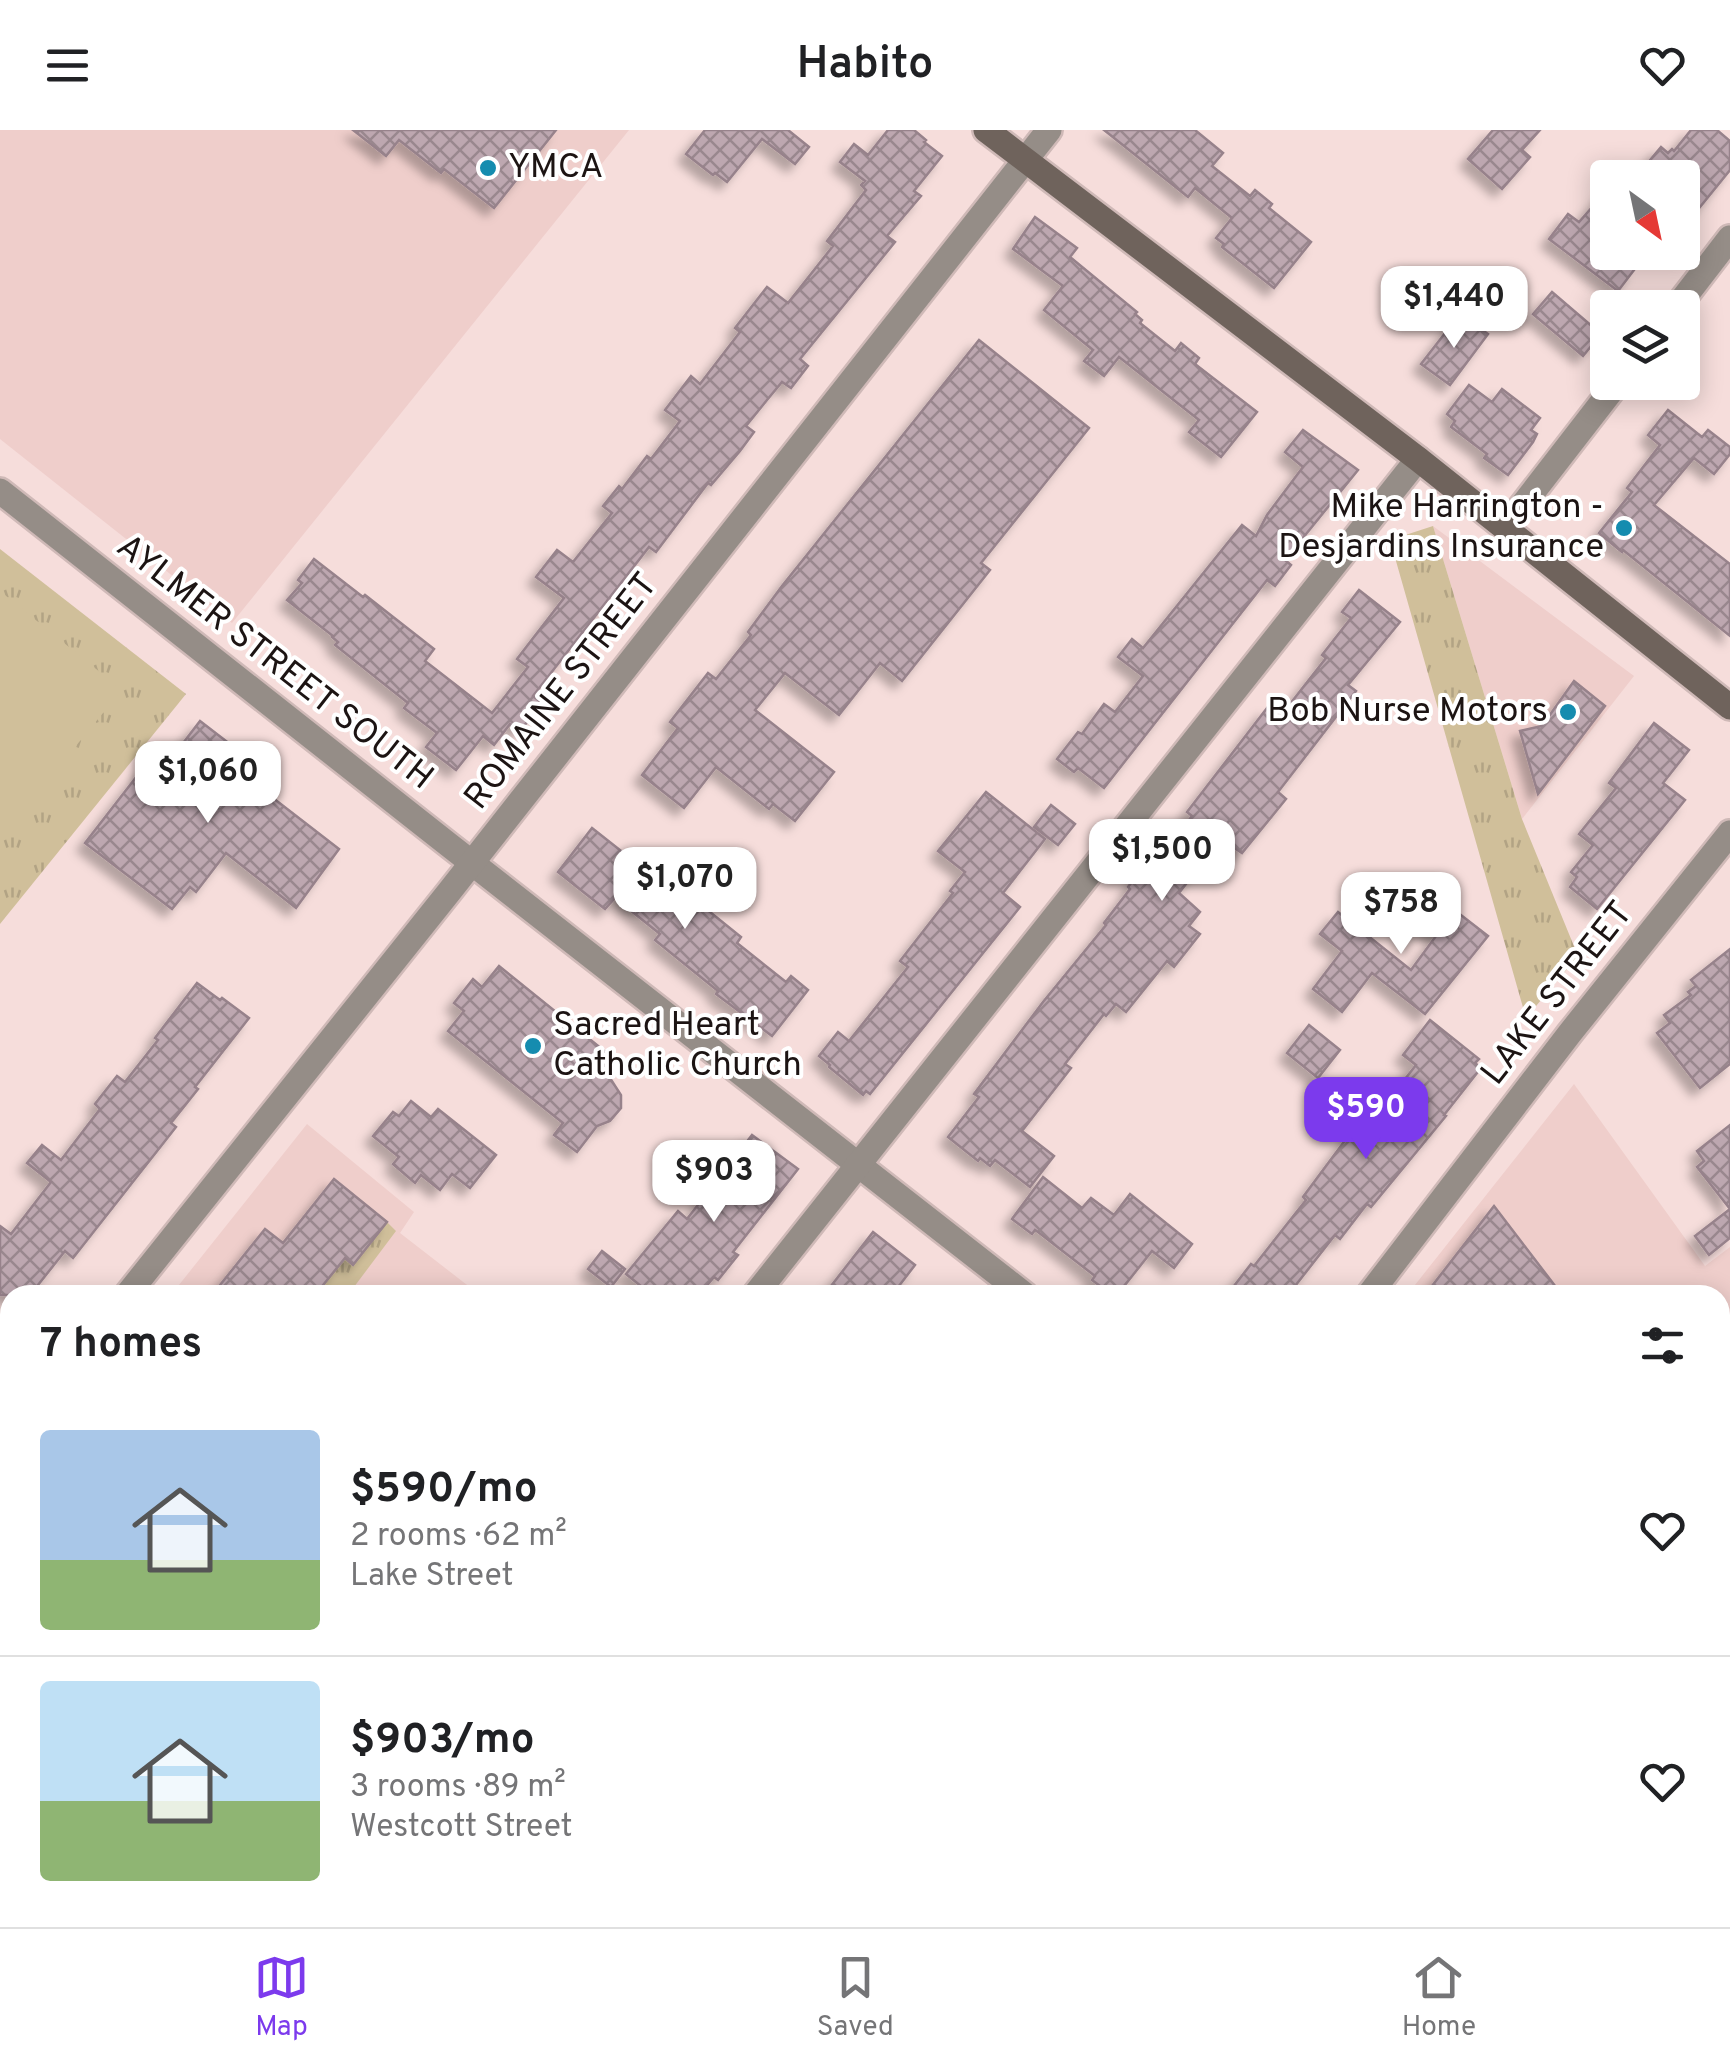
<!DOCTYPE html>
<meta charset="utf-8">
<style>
body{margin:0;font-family:Overpass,sans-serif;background:#f2f2f2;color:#202124;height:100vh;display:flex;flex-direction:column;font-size:38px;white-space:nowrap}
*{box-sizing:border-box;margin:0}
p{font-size:32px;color:#757577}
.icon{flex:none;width:55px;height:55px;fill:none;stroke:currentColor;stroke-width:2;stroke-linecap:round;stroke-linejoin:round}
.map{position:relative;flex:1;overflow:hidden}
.panel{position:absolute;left:0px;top:1155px;width:1730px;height:642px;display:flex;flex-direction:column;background:#fff;border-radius:30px 30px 0 0;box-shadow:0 5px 25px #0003}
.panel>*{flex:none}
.needle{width:65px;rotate:147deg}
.fabs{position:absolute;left:1590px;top:30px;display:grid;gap:20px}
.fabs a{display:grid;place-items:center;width:110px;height:110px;border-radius:10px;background:#fff;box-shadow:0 5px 25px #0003;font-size:50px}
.price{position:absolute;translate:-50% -85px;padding:0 22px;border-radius:20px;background:#fff;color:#222;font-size:32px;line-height:65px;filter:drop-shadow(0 2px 5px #0008)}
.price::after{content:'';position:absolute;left:50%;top:60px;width:30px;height:22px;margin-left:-15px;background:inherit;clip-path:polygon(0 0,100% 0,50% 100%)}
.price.active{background:#7c3aed;color:#fff}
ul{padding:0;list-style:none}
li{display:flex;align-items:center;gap:30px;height:250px;padding:0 40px}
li+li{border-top:2px solid #e0e0e0}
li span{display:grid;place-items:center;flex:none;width:280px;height:200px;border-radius:10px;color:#555}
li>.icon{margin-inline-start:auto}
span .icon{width:120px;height:120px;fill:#fffc;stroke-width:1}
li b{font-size:42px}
h2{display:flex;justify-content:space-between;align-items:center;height:120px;padding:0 40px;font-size:42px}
header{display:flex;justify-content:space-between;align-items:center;height:130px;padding:0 40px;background:#fff;font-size:45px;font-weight:600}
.menu{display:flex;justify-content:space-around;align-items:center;height:140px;border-top:2px solid #e0e0e0;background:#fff;font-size:28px;color:#757577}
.menu a{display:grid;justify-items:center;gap:5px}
.menu .active{color:#7c3aed}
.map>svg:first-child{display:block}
</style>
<header><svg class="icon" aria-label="menu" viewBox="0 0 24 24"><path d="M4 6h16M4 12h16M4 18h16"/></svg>Habito<svg class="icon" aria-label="heart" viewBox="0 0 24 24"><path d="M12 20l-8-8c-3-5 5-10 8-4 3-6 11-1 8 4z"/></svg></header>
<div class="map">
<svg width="1730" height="1797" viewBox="0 0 1730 1797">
<defs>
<pattern id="grass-tufts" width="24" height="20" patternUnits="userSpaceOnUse" patternTransform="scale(2.5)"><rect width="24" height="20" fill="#d0bf9a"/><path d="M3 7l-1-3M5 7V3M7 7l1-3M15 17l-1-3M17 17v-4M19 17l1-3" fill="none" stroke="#b2a384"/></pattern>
<pattern id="building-cross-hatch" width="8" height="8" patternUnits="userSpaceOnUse" patternTransform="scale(2.5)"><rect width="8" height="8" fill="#bda7b0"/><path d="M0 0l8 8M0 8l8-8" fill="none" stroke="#99878e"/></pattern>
<filter id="shadow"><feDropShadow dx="-8" dy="8" stdDeviation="5" flood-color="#0004"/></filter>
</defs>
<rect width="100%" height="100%" fill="#f6dddb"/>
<g fill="#efcecb">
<path d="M 0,0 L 629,0 L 232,493 L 0,309 Z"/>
<path d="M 1433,396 L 1634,546 L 1522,689 Z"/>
<path d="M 1574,954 L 1705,1136 L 1730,1117 L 1730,1637 L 1720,1644 L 1720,1165 L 1407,1165 Z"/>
<path d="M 307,994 L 414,1082 L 400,1103 L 480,1165 L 171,1165 Z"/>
<path d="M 0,1569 L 10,1577 L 10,1661 L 0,1673 Z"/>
<path d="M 1730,1731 L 1730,1797 L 1685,1797 L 1666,1788 L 1720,1788 L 1720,1739 Z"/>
<path d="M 306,1788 L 393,1788 L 405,1797 L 298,1797 Z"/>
</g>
<g fill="url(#grass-tufts)">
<path d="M 1433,396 L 1522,689 L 1578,826 L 1526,888 L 1390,410 Z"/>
<path d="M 0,419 L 186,564 L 0,794 Z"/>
<path d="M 387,1092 L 396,1101 L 348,1165 L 315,1165 L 345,1128 L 353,1134 Z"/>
</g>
<path fill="#d0bf9a" d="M 0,461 L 122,560 L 0,708 Z"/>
<g fill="url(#building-cross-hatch)" stroke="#97828b" stroke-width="2.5" filter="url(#shadow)">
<path d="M 353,0 L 556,0 L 494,78 L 444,39 L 441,43 L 399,10 L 386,26 Z"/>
<path d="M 705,0 L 788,0 L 809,17 L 795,34 L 762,9 L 727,52 L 715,43 L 713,45 L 686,24 Z"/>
<path d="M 888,0 L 914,0 L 926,10 L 924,12 L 942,26 L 914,61 L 921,66 L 887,106 L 895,112 L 800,229 L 808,236 L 791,258 L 782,252 L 767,270 L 746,296 L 754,302 L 740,321 L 711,355 L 708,353 L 656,422 L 649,417 L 533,566 L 542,573 L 520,601 L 510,594 L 494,615 L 483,606 L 456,640 L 426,617 L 437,603 L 404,578 L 408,573 L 335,515 L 338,512 L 332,507 L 333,506 L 287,470 L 302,453 L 298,450 L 314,429 L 363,467 L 365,465 L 434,519 L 425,531 L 492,583 L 528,537 L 517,529 L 564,468 L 536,447 L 557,420 L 573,432 L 612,383 L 603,376 L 619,356 L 622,359 L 647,326 L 651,329 L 680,291 L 665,280 L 691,246 L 700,254 L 740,202 L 735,198 L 767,157 L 788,173 L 833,116 L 827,111 L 866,60 L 861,55 L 865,51 L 840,32 L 854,14 L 868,25 Z"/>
<path d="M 1104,0 L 1195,0 L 1223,23 L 1212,36 L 1250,66 L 1255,60 L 1272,74 L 1269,78 L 1311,112 L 1274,158 L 1222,117 L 1224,114 L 1216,108 L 1232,88 L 1195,58 L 1188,67 Z"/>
<path d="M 1493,0 L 1540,0 L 1522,20 L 1530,27 L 1502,59 L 1468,29 Z"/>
<path d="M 1691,0 L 1717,0 L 1730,11 L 1730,40 L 1700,77 L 1696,74 L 1682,90 L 1682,48 L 1635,48 L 1661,17 L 1668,23 L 1672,19 L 1674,21 Z"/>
<path d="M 1608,59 L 1608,122 L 1611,122 L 1634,140 L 1618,161 L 1549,109 L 1568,84 L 1579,92 Z"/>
<path d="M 1035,87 L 1077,118 L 1070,127 L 1137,182 L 1135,184 L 1142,190 L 1140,193 L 1175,221 L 1181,213 L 1199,228 L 1195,234 L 1257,282 L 1221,327 L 1189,302 L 1199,290 L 1119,227 L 1104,246 L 1084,231 L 1093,220 L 1044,180 L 1063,156 L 1013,119 Z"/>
<path d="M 1552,162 L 1601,204 L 1583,226 L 1533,184 Z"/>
<path d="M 1467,189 L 1488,204 L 1450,255 L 1421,234 L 1449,198 L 1456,204 Z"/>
<path d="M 979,210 L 1089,298 L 981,433 L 990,440 L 902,551 L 880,533 L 839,585 L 785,543 L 755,580 L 834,642 L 795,691 L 773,674 L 769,679 L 716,637 L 684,678 L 642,645 L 678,598 L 670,592 L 708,543 L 716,549 L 751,505 L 748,502 L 782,456 Z"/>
<path d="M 1469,255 L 1492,272 L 1502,259 L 1540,288 L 1531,300 L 1537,304 L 1533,312 L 1508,345 L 1484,328 L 1487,324 L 1451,297 L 1455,291 L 1447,284 Z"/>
<path d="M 1668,280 L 1702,307 L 1708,300 L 1730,317 L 1730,324 L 1714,344 L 1694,328 L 1654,375 L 1730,434 L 1730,506 L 1623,420 L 1622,422 L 1599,403 L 1632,362 L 1627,358 L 1660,315 L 1648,305 Z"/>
<path d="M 1303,300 L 1358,340 L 1285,430 L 1291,435 L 1275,456 L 1267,450 L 1104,658 L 1078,638 L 1074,642 L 1057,629 L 1078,602 L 1082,604 L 1104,574 L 1115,582 L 1143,546 L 1118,527 L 1132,509 L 1143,518 L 1242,395 L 1256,406 L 1267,385 L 1303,337 L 1285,322 Z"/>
<path d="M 1359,460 L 1400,492 L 1348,555 L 1356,561 L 1278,662 L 1286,669 L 1242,723 L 1221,709 L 1179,763 L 1200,782 L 1189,796 L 1200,804 L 1174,837 L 1167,831 L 1126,882 L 1116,874 L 1106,886 L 1104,884 L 1065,934 L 1071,938 L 1022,1001 L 1054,1026 L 1030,1057 L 995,1030 L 990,1036 L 980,1028 L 978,1031 L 948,1007 L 979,967 L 974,964 L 1043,872 L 1106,795 L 1104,793 L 1130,759 L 1128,757 L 1144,737 L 1149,740 L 1192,686 L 1187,682 L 1267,578 L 1279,588 L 1326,528 L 1322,525 L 1351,488 L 1342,482 Z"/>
<path d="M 1574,551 L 1605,576 L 1538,664 L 1520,601 L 1542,596 Z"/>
<path d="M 200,591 L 261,638 L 251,651 L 339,719 L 296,778 L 226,723 L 196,762 L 190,757 L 172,779 L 85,713 L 144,637 L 157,647 Z"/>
<path d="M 1654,593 L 1689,620 L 1663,653 L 1685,670 L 1597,779 L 1570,757 L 1577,747 L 1571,742 L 1593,715 L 1579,704 L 1616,658 L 1609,653 Z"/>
<path d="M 986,662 L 1045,709 L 1003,763 L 1020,777 L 870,964 L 866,961 L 863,965 L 829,937 L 830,935 L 819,926 L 838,902 L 849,911 L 908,837 L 900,831 L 953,763 L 950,761 L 965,742 L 938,721 Z"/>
<path d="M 1051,675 L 1075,694 L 1058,715 L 1034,697 Z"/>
<path d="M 592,698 L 673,762 L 677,756 L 705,778 L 741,807 L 737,813 L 786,852 L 791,846 L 808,860 L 772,906 L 716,864 L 718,861 L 655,810 L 660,804 L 615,768 L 605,779 L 558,742 Z"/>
<path d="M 1426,758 L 1488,806 L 1425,884 L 1372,843 L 1342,882 L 1313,859 L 1342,821 L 1320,804 L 1338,782 L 1411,840 L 1436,806 L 1407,783 Z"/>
<path d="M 1730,819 L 1730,934 L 1700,958 L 1657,903 L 1670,893 L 1664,885 L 1691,865 L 1688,862 L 1696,856 L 1691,850 Z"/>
<path d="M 499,836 L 618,932 L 608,945 L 621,965 L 621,978 L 610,991 L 597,996 L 577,1022 L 554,1005 L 563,993 L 448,901 L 464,881 L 454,873 L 473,849 L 482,857 Z"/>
<path d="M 197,853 L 220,870 L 222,868 L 249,888 L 195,957 L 198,959 L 171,993 L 176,997 L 73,1128 L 65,1121 L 30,1165 L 0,1165 L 0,1096 L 11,1104 L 51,1052 L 27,1033 L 42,1015 L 61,1030 L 100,979 L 95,974 L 117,946 L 125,952 L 158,910 L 155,908 Z"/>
<path d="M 1430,890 L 1479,929 L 1475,933 L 1481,938 L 1444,985 L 1446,986 L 1371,1077 L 1367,1074 L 1340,1109 L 1335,1105 L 1288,1165 L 1227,1165 L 1251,1134 L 1254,1136 L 1306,1070 L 1303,1067 L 1352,1001 L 1362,991 L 1368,996 L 1416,935 L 1403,925 Z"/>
<path d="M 1309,895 L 1340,920 L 1318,948 L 1287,923 Z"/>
<path d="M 411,971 L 431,987 L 438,979 L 496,1025 L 470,1058 L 452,1044 L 440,1060 L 421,1045 L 415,1053 L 393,1034 L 399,1027 L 373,1006 L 393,982 L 399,986 Z"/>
<path d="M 1730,995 L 1730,1108 L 1709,1125 L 1695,1106 L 1730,1079 L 1697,1037 L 1704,1031 L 1697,1021 Z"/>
<path d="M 752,1005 L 798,1039 L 733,1122 L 738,1125 L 718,1150 L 714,1147 L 699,1165 L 652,1165 L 626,1144 L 678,1081 L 687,1089 Z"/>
<path d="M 1043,1047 L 1082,1078 L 1091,1068 L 1114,1085 L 1130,1064 L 1192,1114 L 1174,1138 L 1152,1121 L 1117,1165 L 1112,1165 L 1092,1150 L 1095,1146 L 1038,1102 L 1035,1100 L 1032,1104 L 1012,1089 Z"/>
<path d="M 334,1049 L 387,1092 L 353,1135 L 345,1128 L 315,1165 L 212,1165 L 265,1099 L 283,1113 Z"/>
<path d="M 1494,1076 L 1562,1165 L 1425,1165 Z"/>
<path d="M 873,1102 L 915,1135 L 892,1165 L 824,1165 Z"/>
<path d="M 602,1121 L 625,1139 L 611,1157 L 588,1139 Z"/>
</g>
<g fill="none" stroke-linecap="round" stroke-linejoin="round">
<g stroke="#cfb9b7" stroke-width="30">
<g id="minor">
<path d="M 1676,178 L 1730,108"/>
<path d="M 0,361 L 449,715 L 1025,1165"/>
<path d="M 1505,398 L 1618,252"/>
<path d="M 127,1165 L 449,762 L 1049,0"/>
<path d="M 755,1165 L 1418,329"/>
<path d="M 1369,1165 L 1570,903 L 1730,703"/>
<path d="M 0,1326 L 10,1314"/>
<path d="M 1720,1697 L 1730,1689"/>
<path d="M 258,1797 L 266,1788"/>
<path d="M 878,1797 L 885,1788"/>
<path d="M 1583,1797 L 1597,1788"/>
</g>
</g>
<g stroke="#cfb9b7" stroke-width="30">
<g id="secondary">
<path d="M 986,0 L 1418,329 L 1730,577"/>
<path d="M 0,1523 L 10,1534"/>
<path d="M 205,1788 L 212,1797"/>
</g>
</g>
<use href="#minor" stroke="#958d87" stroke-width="25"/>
<use href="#secondary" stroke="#6f635c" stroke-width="25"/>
</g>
<g fill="#158caf" stroke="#fff" stroke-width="4">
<circle cx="488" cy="38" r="10"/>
<circle cx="1624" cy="398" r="10"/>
<circle cx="1568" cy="582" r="10"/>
<circle cx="533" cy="916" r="10"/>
</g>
<g text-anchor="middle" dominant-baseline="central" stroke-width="8" stroke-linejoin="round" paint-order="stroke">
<g font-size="35" fill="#1c1413" stroke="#fff" text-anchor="start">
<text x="508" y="38">YMCA</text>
<text x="1604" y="378" text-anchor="end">Mike Harrington -<tspan x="1604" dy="40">Desjardins Insurance</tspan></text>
<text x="1548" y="582" text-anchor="end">Bob Nurse Motors</text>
<text x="553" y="896">Sacred Heart<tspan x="553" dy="40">Catholic Church</tspan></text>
</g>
<g font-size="35" fill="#1c1413" stroke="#fff">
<text transform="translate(274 533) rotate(38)">AYLMER STREET SOUTH</text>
<text transform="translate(562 562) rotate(-52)">ROMAINE STREET</text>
<text transform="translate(1558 864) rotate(-52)">LAKE STREET</text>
</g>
</g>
</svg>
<div class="fabs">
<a><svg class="needle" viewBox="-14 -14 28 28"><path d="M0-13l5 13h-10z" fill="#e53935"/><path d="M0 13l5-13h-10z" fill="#757577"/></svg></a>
<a><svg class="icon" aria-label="layers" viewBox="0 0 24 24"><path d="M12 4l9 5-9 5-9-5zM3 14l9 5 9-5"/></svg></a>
</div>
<b class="price" style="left:1454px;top:221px">$1,440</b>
<b class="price" style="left:208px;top:696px">$1,060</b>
<b class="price" style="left:1162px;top:774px">$1,500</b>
<b class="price" style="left:685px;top:802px">$1,070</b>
<b class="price" style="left:1401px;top:827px">$758</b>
<b class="price active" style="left:1366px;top:1032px">$590</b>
<b class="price" style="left:714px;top:1095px">$903</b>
<section class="panel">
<h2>7 homes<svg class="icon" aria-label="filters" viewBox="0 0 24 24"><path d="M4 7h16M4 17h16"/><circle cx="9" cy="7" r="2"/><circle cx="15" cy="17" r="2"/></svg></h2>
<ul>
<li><span style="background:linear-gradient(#a9c7e8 65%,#8fb573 0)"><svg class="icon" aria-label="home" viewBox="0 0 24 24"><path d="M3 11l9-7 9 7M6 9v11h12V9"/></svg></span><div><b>$590/mo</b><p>2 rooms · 62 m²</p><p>Lake Street</p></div><svg class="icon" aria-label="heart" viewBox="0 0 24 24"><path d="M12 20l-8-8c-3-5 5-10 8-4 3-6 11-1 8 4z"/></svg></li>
<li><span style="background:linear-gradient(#bfe0f5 60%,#8fb573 0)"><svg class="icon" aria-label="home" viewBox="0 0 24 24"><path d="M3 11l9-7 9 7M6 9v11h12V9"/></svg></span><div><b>$903/mo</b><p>3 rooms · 89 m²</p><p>Westcott Street</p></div><svg class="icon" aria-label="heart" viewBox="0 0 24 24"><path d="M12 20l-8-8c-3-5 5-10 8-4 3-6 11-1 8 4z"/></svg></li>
</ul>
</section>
</div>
<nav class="menu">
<a class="active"><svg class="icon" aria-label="map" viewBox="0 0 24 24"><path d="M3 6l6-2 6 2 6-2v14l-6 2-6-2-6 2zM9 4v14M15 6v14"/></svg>Map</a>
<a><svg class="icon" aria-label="saved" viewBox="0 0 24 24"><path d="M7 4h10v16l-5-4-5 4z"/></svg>Saved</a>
<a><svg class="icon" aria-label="home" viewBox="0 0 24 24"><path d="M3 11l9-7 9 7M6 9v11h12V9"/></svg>Home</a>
</nav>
